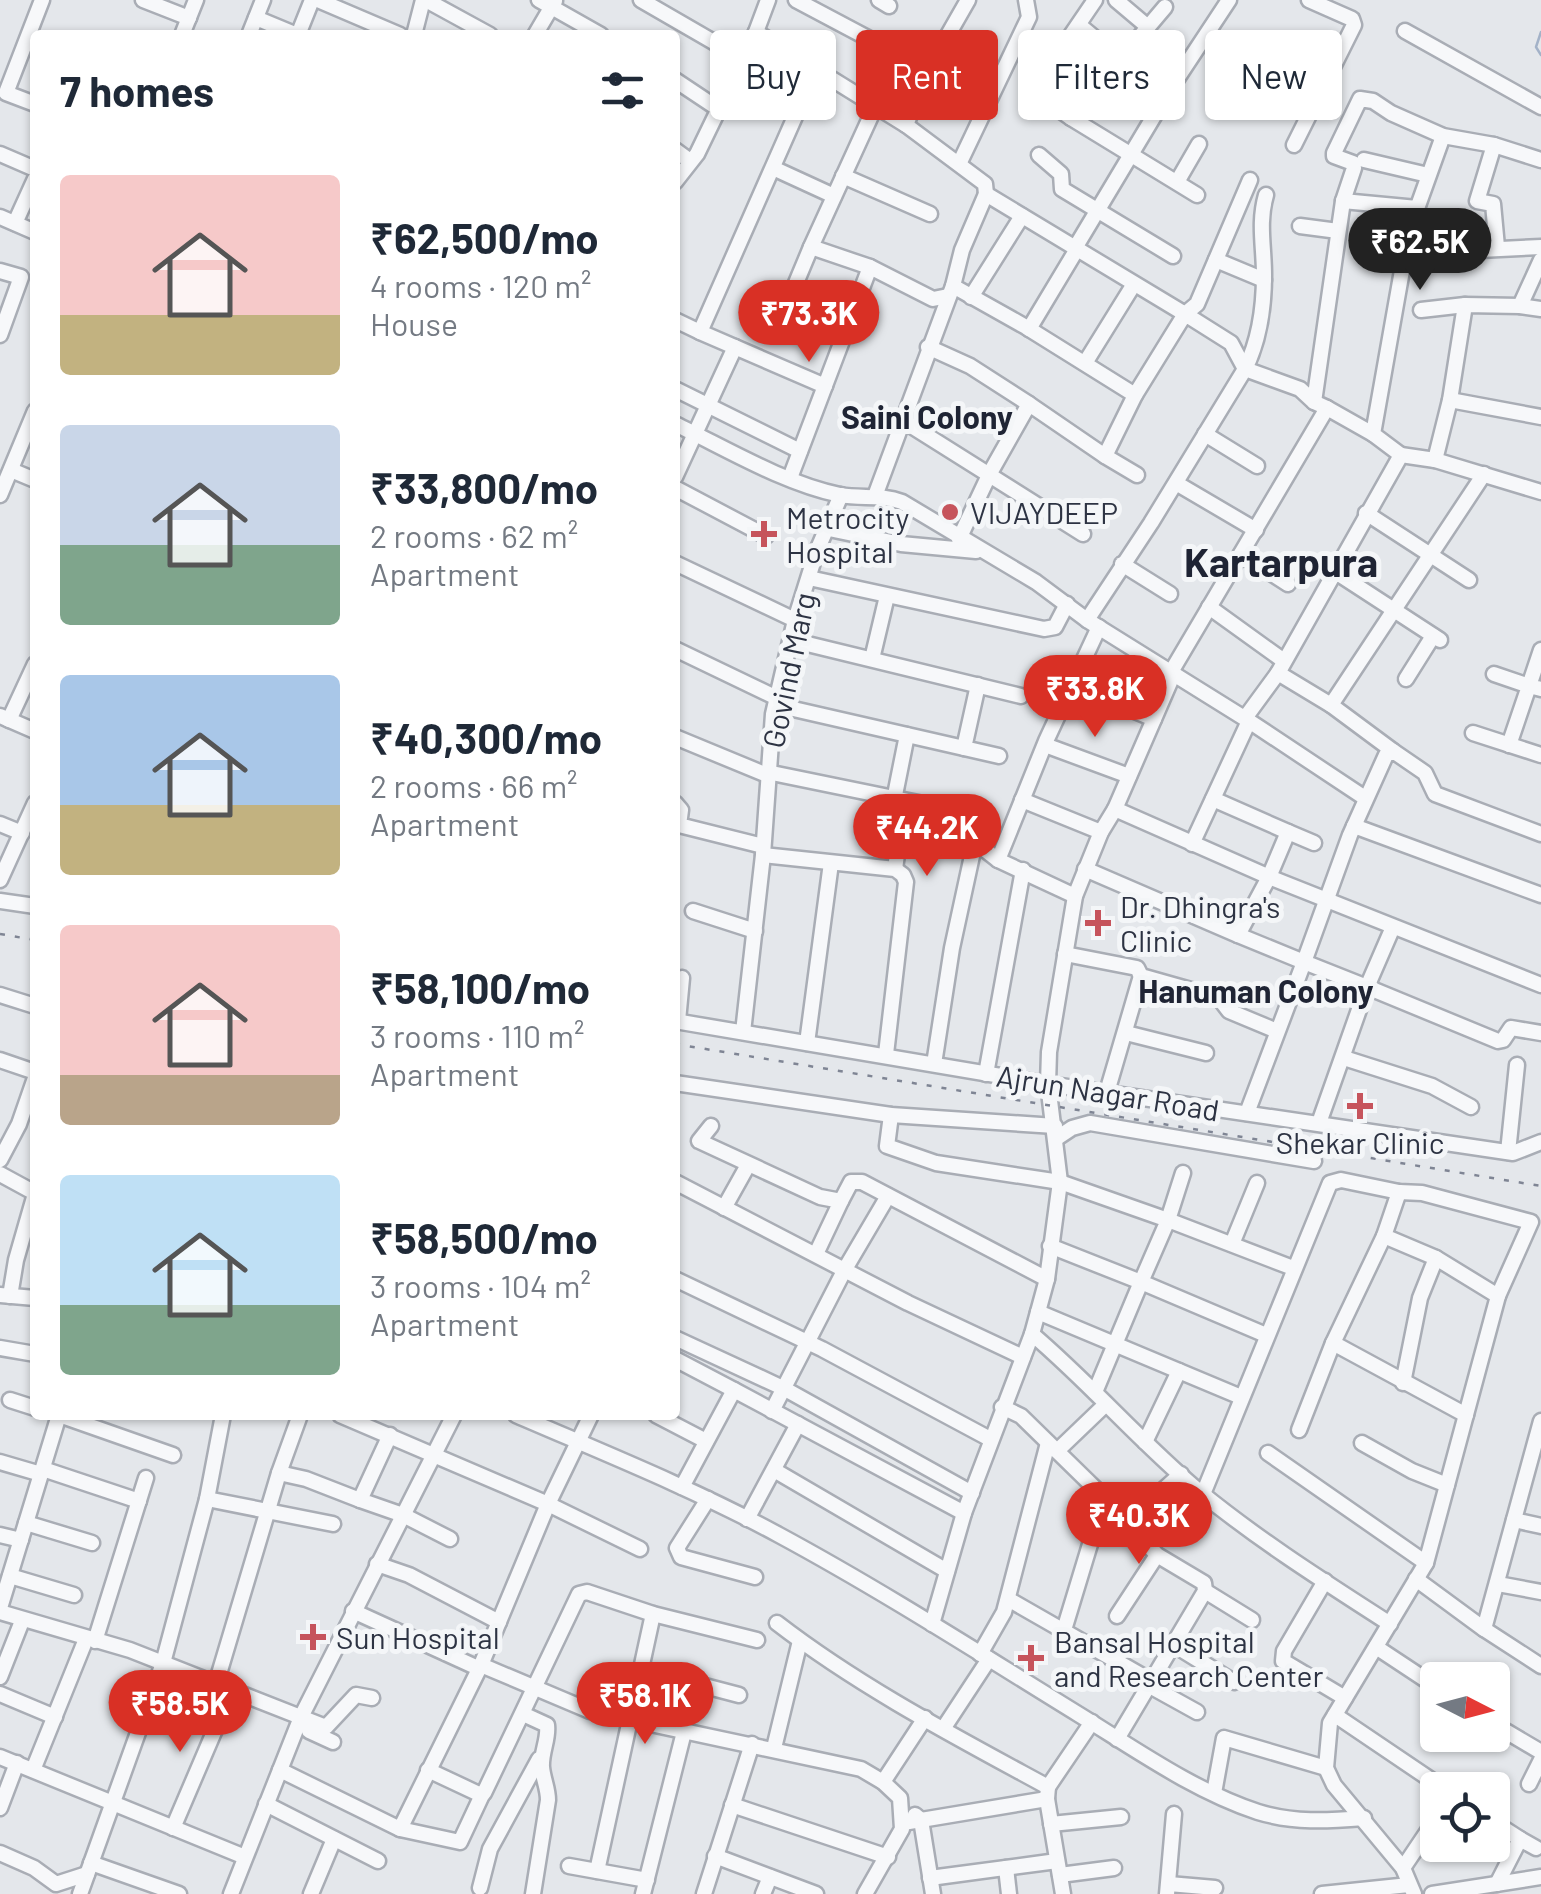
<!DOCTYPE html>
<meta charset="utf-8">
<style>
body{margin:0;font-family:Barlow,sans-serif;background:#f6f6f7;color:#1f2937;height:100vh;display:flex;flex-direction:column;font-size:38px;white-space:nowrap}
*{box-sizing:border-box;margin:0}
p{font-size:32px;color:#747a83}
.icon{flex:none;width:55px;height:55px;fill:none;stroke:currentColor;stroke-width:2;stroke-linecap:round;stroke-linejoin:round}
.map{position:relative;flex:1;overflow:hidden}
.sheet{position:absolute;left:30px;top:30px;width:650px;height:1390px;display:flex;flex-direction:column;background:#fff;border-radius:10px;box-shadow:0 2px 8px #0004}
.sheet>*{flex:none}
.guide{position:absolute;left:710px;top:30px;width:680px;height:90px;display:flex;gap:20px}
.needle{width:65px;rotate:96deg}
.buttons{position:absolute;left:1420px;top:1662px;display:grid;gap:20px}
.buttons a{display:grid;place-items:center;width:90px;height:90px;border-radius:10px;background:#fff;box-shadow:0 2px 8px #0004;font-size:50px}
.price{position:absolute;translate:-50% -85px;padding:0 22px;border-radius:35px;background:#d93025;color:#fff;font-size:32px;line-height:65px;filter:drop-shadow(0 2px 5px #0008)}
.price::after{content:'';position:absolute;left:50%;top:60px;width:30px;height:22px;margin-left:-15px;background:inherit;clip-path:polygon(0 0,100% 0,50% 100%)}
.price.current{background:#222;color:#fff}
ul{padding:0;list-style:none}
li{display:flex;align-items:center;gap:30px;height:250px;padding:0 30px}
li span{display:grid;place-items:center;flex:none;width:280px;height:200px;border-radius:10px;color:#555}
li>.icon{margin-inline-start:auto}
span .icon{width:120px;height:120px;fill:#fffc;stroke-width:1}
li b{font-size:42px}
h2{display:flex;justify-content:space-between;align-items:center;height:120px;padding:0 30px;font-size:42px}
.pill{padding:0 35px;border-radius:10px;background:#fff;box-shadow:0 2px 8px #0004;font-size:35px;line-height:90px}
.pill.current{background:#d93025;color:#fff}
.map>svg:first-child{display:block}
</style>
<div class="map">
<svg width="1541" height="1894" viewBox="0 0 1541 1894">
<rect width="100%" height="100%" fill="#e4e7eb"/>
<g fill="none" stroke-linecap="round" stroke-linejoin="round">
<path stroke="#a3b2c8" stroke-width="2.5" d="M 1541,32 L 1536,47 L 1541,55"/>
<g stroke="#a9adb5" stroke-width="19">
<g id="minor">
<path d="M 143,0 L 189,18"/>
<path d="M 318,0 L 400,35"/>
<path d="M 426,0 L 490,35"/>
<path d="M 539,0 L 601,35"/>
<path d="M 641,0 L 743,59"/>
<path d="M 768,0 L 756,32 L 906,125 L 985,184 L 986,194"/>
<path d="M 796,0 L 928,70"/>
<path d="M 879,0 L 889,6"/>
<path d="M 1095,0 L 1033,91 L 1071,118 L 1197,195"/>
<path d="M 1116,0 L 1148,27"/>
<path d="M 256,18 L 297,35"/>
<path d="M 1079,25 L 1119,58"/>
<path d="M 1405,31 L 1541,107"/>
<path d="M 182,35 L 196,0"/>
<path d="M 249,35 L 263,0"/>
<path d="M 298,35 L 312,0"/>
<path d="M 414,35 L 423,0"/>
<path d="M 535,35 L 555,1"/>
<path d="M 816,69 L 700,332 L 825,386"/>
<path d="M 675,80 L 720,110"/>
<path d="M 35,104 L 6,93 L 42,0"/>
<path d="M 875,107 L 811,247 L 870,267 L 933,299 L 948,296"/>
<path d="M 1071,118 L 1165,7"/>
<path d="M 906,125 L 928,70 L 968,0"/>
<path d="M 1294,145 L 1354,25 L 1352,19 L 1309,0"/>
<path d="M 1494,145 L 1477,201 L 1493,204 L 1497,247"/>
<path d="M 675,150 L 690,161"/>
<path d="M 0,154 L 35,169"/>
<path d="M 1039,155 L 1061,174 L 1062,189 L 1173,256"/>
<path d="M 1364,160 L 1428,175"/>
<path d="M 960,162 L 1029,17 L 1026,0"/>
<path d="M 773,168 L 834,196"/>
<path d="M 843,176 L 930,214"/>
<path d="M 675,182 L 697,154 L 756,32"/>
<path d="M 1177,182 L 1199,144"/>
<path d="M 1343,201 L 1417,208"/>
<path d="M 0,217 L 35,232"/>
<path d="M 15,223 L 35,179"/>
<path d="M 1300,226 L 1338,231"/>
<path d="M 1075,248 L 1169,91 L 1229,0"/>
<path d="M 1439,252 L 1541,247"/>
<path d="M 1216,260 L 1264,280"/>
<path d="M 1541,260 L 1520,306 L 1465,305 L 1450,400 L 1435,460 L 1541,492"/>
<path d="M 0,271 L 21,277 L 0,335"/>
<path d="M 953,286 L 962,250 L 986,194 L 1185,314 L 1197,304 L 1250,180"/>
<path d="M 971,297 L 1022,216"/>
<path d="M 1520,306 L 1541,309"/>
<path d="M 1421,310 L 1465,305"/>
<path d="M 781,319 L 811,247"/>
<path d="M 675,320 L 700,332"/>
<path d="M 1029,329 L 1077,249"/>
<path d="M 928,347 L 970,366 L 1029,404"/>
<path d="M 1085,363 L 1134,284"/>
<path d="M 1245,369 C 1260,339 1264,308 1264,275 C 1264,246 1258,223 1266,195"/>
<path d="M 675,389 L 800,451"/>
<path d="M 1450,400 L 1541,417"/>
<path d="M 1314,402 L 1343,201 L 1354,168 L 1353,163 L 1334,156 L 1334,153 L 1360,99 L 1373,101 L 1391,113 L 1443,136 L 1494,145 L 1541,160"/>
<path d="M 902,420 L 1083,534"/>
<path d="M 675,424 C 727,449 783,483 840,495 C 862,499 881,494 902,502 L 1036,582 L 1087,620 L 1249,721"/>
<path d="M 1205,434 L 1257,466"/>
<path d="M 1401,455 L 1373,434 L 1409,231 L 1443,136"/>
<path d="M 1105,456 L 1137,475"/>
<path d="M 11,470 L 35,480"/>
<path d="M 675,477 L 735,347"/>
<path d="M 790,478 L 870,267"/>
<path d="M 1176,483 L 1256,530"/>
<path d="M 675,488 L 766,536"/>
<path d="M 0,495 L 35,411"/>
<path d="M 875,496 L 953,286 L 1026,327 L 1135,395"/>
<path d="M 1366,513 L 1469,580"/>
<path d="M 829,529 L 901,544 L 976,551"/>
<path d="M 959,539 L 990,473 L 1029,404 L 1105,456 L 1135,395 L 1185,314 L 1231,343 L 1245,369"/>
<path d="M 1241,554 L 1288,584"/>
<path d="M 675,563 L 795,620"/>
<path d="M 1122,564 L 1170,594"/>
<path d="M 1334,571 L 1440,640"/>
<path d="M 809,578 L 1044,629 L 1055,627 L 1067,604"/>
<path d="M 1209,607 L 1284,661"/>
<path d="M 1087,620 L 1151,523 L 1245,369 L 1300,389 L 1314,402 L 1327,408"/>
<path d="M 791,640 L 1021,696"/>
<path d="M 675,649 L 777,698"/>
<path d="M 1541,650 L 1529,686 L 1541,689"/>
<path d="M 872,659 L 887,596"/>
<path d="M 1171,672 L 1327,408 L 1373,434"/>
<path d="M 1278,673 L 1401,455 L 1435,460"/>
<path d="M 1494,674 L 1529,686 L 1509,745"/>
<path d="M 1406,679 L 1433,636"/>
<path d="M 978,685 L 964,748 L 999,756"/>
<path d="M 1072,685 L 1154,719"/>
<path d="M 776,705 L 964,748"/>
<path d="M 1331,705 L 1393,751"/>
<path d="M 0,716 L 35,731"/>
<path d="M 1245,718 L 1278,673 L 1331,705 L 1484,474"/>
<path d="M 9,720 L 35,664"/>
<path d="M 1473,733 L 1541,755"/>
<path d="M 675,737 L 767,775"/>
<path d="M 1045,745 L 1129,776"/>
<path d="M 767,772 L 972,814 L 978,818 L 975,842"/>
<path d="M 1213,799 L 1288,832 L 1269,877 L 1238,935 L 1304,962 L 1247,1113"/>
<path d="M 894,800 L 907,735"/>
<path d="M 1022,800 L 1101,832"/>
<path d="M 675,803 L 681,810 L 679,825 L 763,846"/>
<path d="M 1115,809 L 1174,673"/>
<path d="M 0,824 L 22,833"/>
<path d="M 1354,826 L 1541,895"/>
<path d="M 1288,832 L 1314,843"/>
<path d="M 1192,844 L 1249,721 L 1365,798"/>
<path d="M 763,855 L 895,869 L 903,875 L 906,882 L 886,1054"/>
<path d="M 998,860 L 1046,741 L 1099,627"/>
<path d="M 895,869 L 899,840"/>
<path d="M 1085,869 L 1238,935"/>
<path d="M 0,880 L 35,803"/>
<path d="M 0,901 L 35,906"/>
<path d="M 693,911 L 755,931"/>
<path d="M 1393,927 L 1367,987 L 1498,1041 L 1503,1040 L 1511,1028 L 1541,1033"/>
<path d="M 1065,954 L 1137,968 L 1141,976 L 1219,998 L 1229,1011 L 1277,1031"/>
<path d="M 0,995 L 35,1006"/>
<path d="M 675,1021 L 1048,1084 L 1513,1153 L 1541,1142"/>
<path d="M 678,1021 L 682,978"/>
<path d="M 743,1032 L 763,855 L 773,714 L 795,620 L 816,553 L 841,495"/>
<path d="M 1126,1033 L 1206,1053"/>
<path d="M 807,1043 L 831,863"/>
<path d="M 1344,1058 L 1432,1086 L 1471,1107"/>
<path d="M 0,1060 L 35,1072"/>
<path d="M 934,1064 L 952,948 L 975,842 L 998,860 L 1075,896"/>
<path d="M 986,1074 L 1023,870"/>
<path d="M 675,1083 L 891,1115 L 1055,1126"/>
<path d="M 1107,1092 L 1141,976"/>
<path d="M 891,1115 L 887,1146 L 936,1163 L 1060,1182 L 1168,1220 L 1141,1282 L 1266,1335"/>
<path d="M 1319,1123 L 1367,987 L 1304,962 L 1350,835 L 1386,755 L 1393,751 L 1425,773 L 1435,794 L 1541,834"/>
<path d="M 711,1126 L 699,1141 L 820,1197 L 841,1201 L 816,1254"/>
<path d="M 1057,1138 L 1072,1128 L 1090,1123 L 1314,1161"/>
<path d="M 1508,1152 L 1517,1065"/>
<path d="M 0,1160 L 19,1124 L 35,1078"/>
<path d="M 1183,1173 L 1168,1220 L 1293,1268"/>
<path d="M 0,1174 L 35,1193"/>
<path d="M 675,1182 L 908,1303 L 1023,1357"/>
<path d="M 1399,1192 L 1384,1236 L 1436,1258 L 1498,1296 L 1426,1563 L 1330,1723 L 1326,1768 L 1334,1785 L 1403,1868 L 1414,1894"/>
<path d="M 841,1201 L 851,1182 L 862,1182 L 1047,1279"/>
<path d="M 724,1208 L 748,1165"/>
<path d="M 1384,1236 L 1333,1343 L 1466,1415"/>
<path d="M 1232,1244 L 1257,1183"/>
<path d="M 1050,1246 L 1141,1282 L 1095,1392"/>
<path d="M 675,1279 L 822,1349 L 990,1439"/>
<path d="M 0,1295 L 35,1298"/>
<path d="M 10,1296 L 16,1260 L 35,1194"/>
<path d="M 1038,1312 L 1241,1397"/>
<path d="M 1032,1334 C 1091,1384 1141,1443 1200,1492 C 1260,1541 1325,1582 1390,1624"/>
<path d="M 675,1338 L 785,1389 L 972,1493"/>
<path d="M 0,1348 L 35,1354"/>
<path d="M 675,1359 L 734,1390"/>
<path d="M 1403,1383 L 1420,1298 L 1436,1258"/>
<path d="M 10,1400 L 35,1408"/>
<path d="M 1002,1407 L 1021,1416 L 1107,1500 L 1157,1555 L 1204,1583 L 1205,1591 L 1117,1739"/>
<path d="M 772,1411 L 845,1269 L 888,1196"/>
<path d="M 59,1415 L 173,1455"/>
<path d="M 340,1415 L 548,1504 L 640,1549"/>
<path d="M 516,1415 C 604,1453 694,1489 779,1535 C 881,1590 979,1653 1078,1714 C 1135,1749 1194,1791 1258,1812 C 1294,1823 1327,1821 1364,1818"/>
<path d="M 656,1415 L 706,1441"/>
<path d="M 1299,1430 L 1333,1343"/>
<path d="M 390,1435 L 360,1500 L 403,1515 L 450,1539"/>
<path d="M 1145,1442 L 1179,1371"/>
<path d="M 1362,1443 L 1412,1471 L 1447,1485"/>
<path d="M 1057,1451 L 1106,1404"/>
<path d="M 1268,1453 L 1426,1563"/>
<path d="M 0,1462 L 41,1474"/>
<path d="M 43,1469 L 139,1501"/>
<path d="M 774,1470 L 947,1571"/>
<path d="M 279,1473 L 300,1415"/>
<path d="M 682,1487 L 734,1390 L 964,1513"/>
<path d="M 1203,1494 L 1330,1183 L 1341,1180 L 1399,1192 L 1422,1193 L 1531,1222 L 1498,1296"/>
<path d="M 207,1499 L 333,1524"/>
<path d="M 708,1499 L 677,1548 L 681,1557 L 755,1577"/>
<path d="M 747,1519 L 798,1424"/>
<path d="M 1514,1520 L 1541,1526"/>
<path d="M 1127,1522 L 1181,1474"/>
<path d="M 26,1523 L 92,1543"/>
<path d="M 0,1535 L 21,1540"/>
<path d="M 377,1564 L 409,1575 L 499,1622"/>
<path d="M 10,1576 L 74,1595"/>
<path d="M 1416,1579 L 1484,1629 L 1541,1421"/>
<path d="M 1325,1581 L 1284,1651 L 1283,1661 L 1345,1698"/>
<path d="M 1498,1584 L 1541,1592"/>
<path d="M 1205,1591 L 1252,1620"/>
<path d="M 1008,1599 L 1153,1682"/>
<path d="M 0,1608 L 59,1415"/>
<path d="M 353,1611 L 478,1668"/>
<path d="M 0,1612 L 130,1650 L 326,1727 L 356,1695 L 372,1698"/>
<path d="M 1117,1616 L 1157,1555"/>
<path d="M 777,1623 C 860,1687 956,1737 1048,1787 L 1047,1799 L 1063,1894"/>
<path d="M 932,1624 L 964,1513 L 1032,1334 L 1047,1279 L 1060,1182 L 1048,1084 L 1049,1052 L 1075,896 L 1101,832 L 1115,809 L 1274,879 L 1541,985"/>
<path d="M 1484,1629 L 1541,1666"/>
<path d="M 1064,1630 L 1098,1518 L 1107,1500"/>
<path d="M 95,1641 L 146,1478"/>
<path d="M 1174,1645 L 1234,1682"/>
<path d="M 1376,1647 L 1438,1688"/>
<path d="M 980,1654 L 1004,1612 L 1048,1443"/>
<path d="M 481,1665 L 590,1711 L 861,1769 L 883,1782 L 900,1798 L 902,1829 L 865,1894"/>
<path d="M 640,1669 L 739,1695"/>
<path d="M 0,1677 L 22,1621"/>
<path d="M 216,1684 L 279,1473 L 306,1479 L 360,1500"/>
<path d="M 1150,1686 L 1197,1712"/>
<path d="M 0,1694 L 55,1717"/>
<path d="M 150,1698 L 217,1725 L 173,1828"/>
<path d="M 523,1714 L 547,1725 C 549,1739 541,1752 542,1767 C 543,1779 548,1788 548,1800 L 533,1894"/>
<path d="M 1335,1715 L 1446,1790"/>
<path d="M 307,1720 L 309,1731 L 333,1742"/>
<path d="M 1492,1723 L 1541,1752"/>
<path d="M 943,1729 L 989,1659"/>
<path d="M 774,1748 L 800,1641"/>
<path d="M 0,1757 L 245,1857"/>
<path d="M 33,1770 L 86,1639"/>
<path d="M 280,1770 L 400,1829 L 481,1665 L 548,1504 L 591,1415"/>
<path d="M 428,1770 L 479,1794 L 484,1793 L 579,1594 L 587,1592 L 653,1614 L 757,1640"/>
<path d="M 883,1782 L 925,1718"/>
<path d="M 1529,1784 L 1541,1760"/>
<path d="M 1048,1787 L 1092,1722"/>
<path d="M 1214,1793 L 1224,1738 L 1326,1768"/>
<path d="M 266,1804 L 378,1861"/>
<path d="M 732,1805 L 888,1857"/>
<path d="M 0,1808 L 17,1763"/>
<path d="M 915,1815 L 921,1820 L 933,1894"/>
<path d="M 1492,1821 L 1520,1839 L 1497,1884"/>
<path d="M 903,1823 L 1047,1799"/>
<path d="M 1051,1824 L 1121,1817"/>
<path d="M 400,1829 L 460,1842 L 482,1795"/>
<path d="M 1520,1839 L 1536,1848"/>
<path d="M 0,1853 L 34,1868 L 56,1884 L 87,1874"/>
<path d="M 715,1856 L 816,1894"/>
<path d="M 91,1863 L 179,1894"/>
<path d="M 569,1866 L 647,1880"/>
<path d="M 1006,1868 L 1009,1894"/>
<path d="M 1403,1868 L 1438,1816"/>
<path d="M 597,1871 L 653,1614"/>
<path d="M 1060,1875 L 1114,1868"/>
<path d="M 930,1878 L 1057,1861"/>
<path d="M 1169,1884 L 1215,1888"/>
<path d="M 480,1888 L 490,1849 L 539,1759"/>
<path d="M 80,1894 L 163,1663 L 207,1499 L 223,1415"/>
<path d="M 231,1894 L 301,1717 L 454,1415"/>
<path d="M 311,1894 L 334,1839"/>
<path d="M 643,1894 L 684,1732"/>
<path d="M 704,1894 L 752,1744"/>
<path d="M 763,1894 L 770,1877"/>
<path d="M 1167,1894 L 1174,1814"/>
<path d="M 1322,1894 L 1409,1885"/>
<path d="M 1432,1894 L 1541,1877"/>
</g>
</g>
<use href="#minor" stroke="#f7f8fa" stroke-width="14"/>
<g stroke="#7f8594" stroke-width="2.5" stroke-dasharray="5 10" stroke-linecap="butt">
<path d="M 0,934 L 35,940"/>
<path d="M 675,1044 L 1541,1186"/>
</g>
</g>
<g fill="#c6545c" stroke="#f4f6f8" stroke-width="4">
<circle cx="950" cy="512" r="10"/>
<path d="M759 519h10v10h10v10h-10v10h-10v-10h-10v-10h10z"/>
<path d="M1093 908h10v10h10v10h-10v10h-10v-10h-10v-10h10z"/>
<path d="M1355 1091h10v10h10v10h-10v10h-10v-10h-10v-10h10z"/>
<path d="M308 1622h10v10h10v10h-10v10h-10v-10h-10v-10h10z"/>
<path d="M1026 1643h10v10h10v10h-10v10h-10v-10h-10v-10h10z"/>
</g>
<g text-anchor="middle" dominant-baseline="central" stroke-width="10" stroke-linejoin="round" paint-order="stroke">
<g font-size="30" fill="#2d3343" stroke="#f4f6f8" text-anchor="start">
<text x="970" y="512">VIJAYDEEP</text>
<text x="786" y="517">Metrocity<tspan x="786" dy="34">Hospital</tspan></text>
<text x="1120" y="906">Dr. Dhingra's<tspan x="1120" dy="34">Clinic</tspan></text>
<text x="1360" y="1142" text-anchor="middle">Shekar Clinic</text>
<text x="336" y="1637">Sun Hospital</text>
<text x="1054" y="1641">Bansal Hospital<tspan x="1054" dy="34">and Research Center</tspan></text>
</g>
<g font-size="30" fill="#2d3343" stroke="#f4f6f8">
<text transform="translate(788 670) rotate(-78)">Govind Marg</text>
<text transform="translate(1108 1092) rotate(9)">Ajrun Nagar Road</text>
</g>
<g font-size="32" font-weight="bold" fill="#1f2434" stroke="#f4f6f8">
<text x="927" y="416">Saini Colony</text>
<text x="1256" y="990">Hanuman Colony</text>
</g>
<g font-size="40" font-weight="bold" fill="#1f2434" stroke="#f4f6f8">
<text x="1281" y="561">Kartarpura</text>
</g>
</g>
</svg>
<div class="buttons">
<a><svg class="needle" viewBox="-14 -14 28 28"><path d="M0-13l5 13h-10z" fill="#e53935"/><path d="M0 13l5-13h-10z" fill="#747a83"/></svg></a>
<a><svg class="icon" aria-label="locate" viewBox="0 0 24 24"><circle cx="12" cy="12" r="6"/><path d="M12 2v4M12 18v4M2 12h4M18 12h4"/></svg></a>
</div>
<b class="price current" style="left:1420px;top:293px">₹62.5K</b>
<b class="price" style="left:809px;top:365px">₹73.3K</b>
<b class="price" style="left:1095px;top:740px">₹33.8K</b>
<b class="price" style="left:927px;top:879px">₹44.2K</b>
<b class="price" style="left:1139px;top:1567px">₹40.3K</b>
<b class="price" style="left:645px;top:1747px">₹58.1K</b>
<b class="price" style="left:180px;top:1755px">₹58.5K</b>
<div class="guide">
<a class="pill">Buy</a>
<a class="pill current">Rent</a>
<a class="pill">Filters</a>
<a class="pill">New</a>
</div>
<section class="sheet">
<h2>7 homes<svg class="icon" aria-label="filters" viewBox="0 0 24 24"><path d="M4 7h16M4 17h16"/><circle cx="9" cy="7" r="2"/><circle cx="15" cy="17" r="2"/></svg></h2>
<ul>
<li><span style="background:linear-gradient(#f6c9c9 70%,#c2b280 0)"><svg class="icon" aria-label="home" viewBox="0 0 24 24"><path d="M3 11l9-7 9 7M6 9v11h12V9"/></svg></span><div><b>₹62,500/mo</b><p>4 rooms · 120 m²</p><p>House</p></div></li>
<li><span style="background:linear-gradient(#c9d6e8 60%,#7fa58c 0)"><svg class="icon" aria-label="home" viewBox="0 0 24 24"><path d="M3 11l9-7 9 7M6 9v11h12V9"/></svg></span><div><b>₹33,800/mo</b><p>2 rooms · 62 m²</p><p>Apartment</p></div></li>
<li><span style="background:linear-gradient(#a9c7e8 65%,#c2b280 0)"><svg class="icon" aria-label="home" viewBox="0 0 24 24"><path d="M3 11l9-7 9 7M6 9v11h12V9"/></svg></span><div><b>₹40,300/mo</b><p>2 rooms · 66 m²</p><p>Apartment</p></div></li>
<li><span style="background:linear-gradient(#f6c9c9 75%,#b9a48a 0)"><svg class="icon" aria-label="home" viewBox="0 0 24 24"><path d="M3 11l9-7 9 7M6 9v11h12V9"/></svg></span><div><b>₹58,100/mo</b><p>3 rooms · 110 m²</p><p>Apartment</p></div></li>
<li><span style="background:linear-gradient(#bfe0f5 65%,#7fa58c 0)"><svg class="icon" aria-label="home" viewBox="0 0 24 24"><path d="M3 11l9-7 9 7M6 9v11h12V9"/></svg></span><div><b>₹58,500/mo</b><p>3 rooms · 104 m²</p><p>Apartment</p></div></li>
</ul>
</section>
</div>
